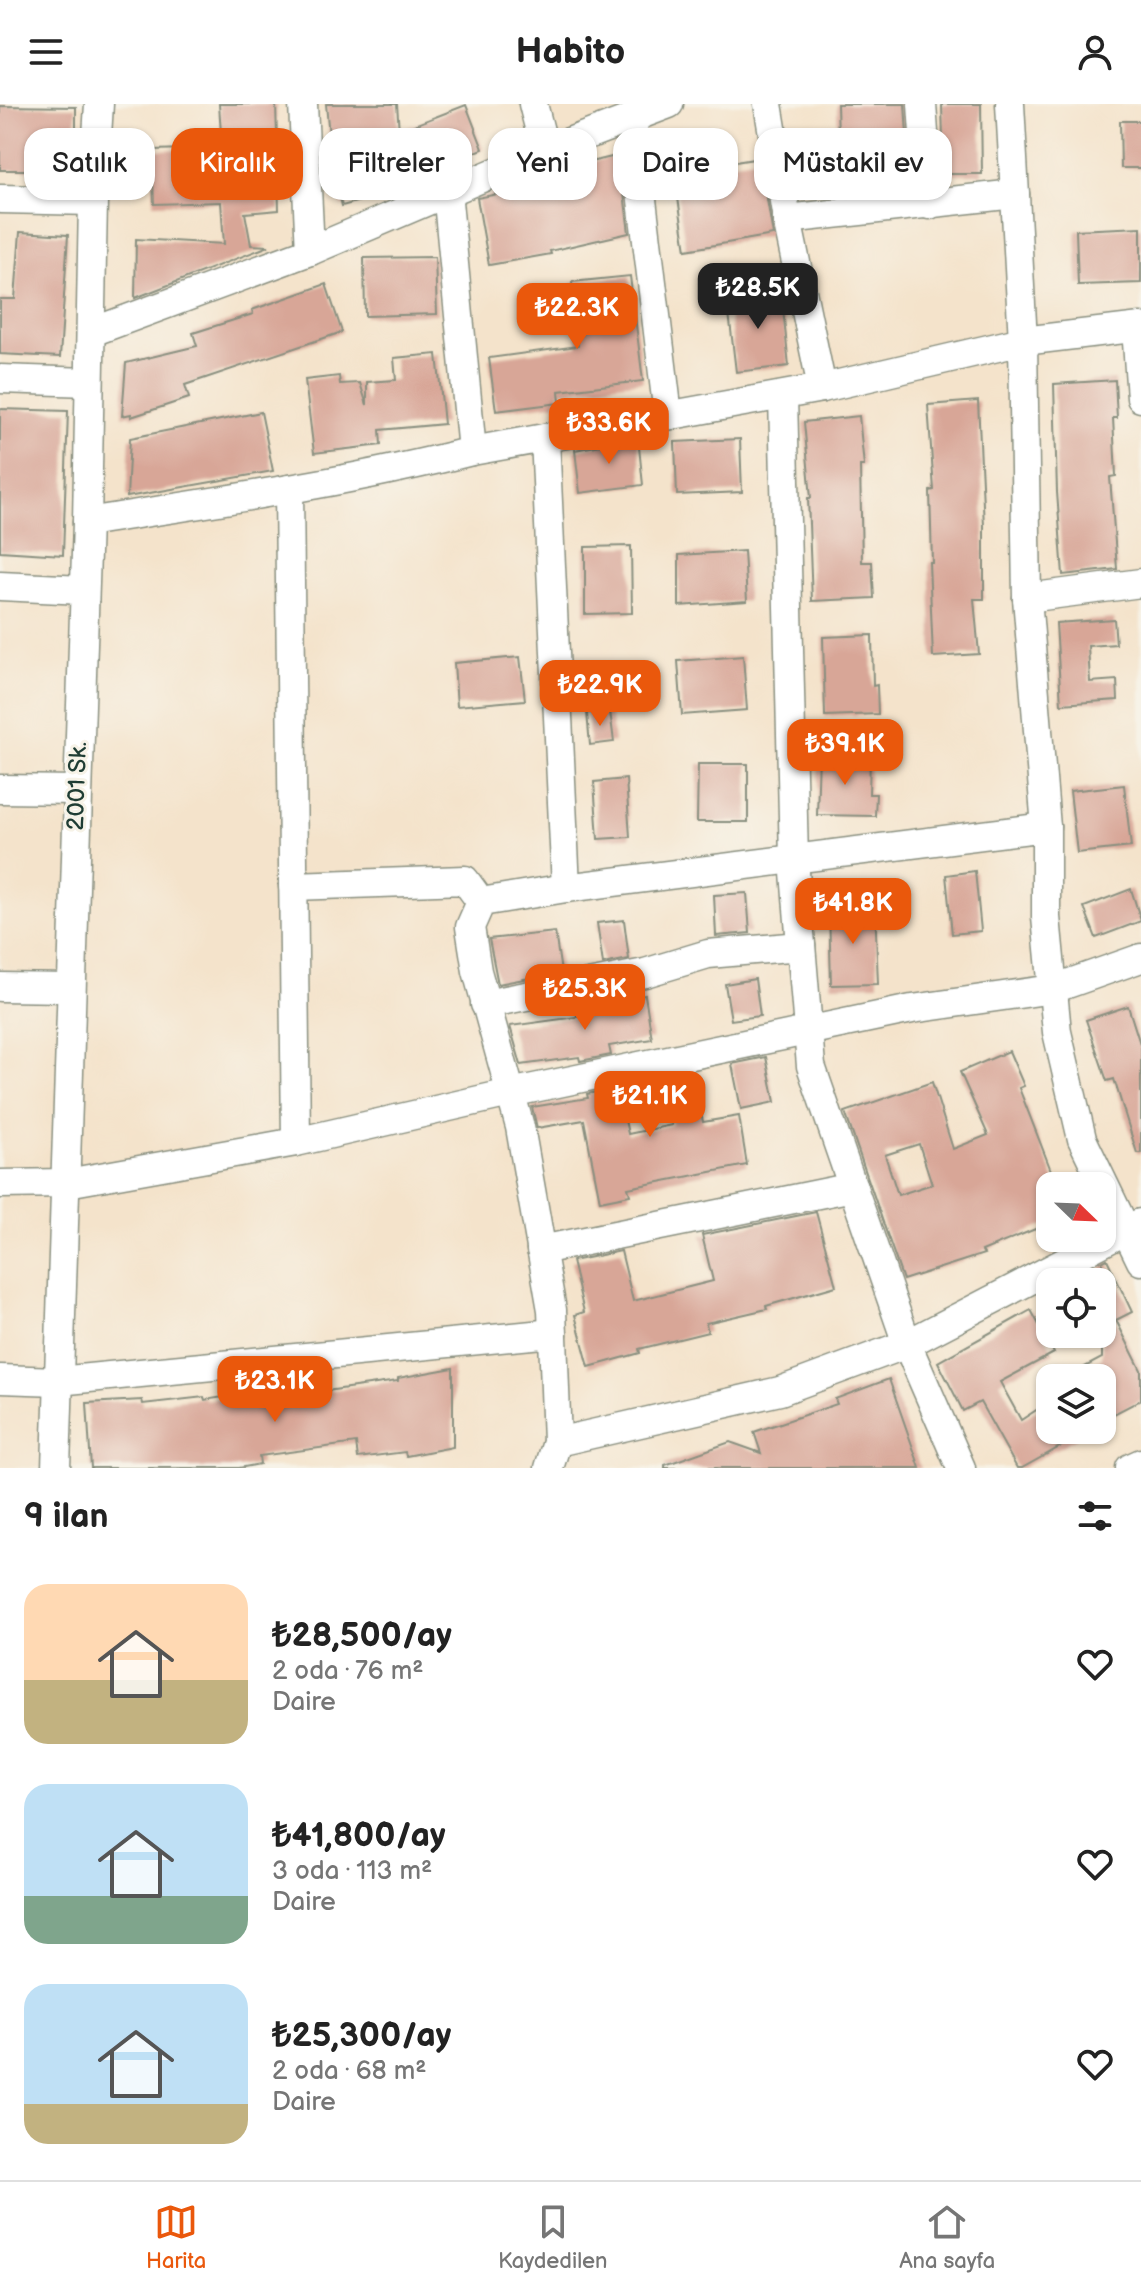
<!DOCTYPE html>
<html lang="tr">
<meta charset="utf-8">
<style>
body{margin:0;font-family:"Balsamiq Sans",sans-serif;background:#f2f2f2;color:#222;height:100vh;display:flex;flex-direction:column;font-size:30px;white-space:nowrap}
*{box-sizing:border-box;margin:0}
p{font-size:26px;color:#767676}
.icon{flex:none;width:44px;height:44px;fill:none;stroke:currentColor;stroke-width:2;stroke-linecap:round;stroke-linejoin:round}
.map{position:relative;height:1364px;overflow:hidden}
.side{display:flex;flex-direction:column;background:#fff;flex:1}
.side>*{flex:none}
.top-card{position:absolute;left:24px;top:24px;width:1094px;height:72px;display:flex;gap:16px}
.needle{width:52px;rotate:113deg}
.tools{position:absolute;left:1036px;top:1068px;display:grid;gap:16px}
.tools a{display:grid;place-items:center;width:80px;height:80px;border-radius:16px;background:#fff;box-shadow:0 2px 6px #0004;font-size:40px}
.price{position:absolute;translate:-50% -68px;padding:0 18px;border-radius:16px;background:#ea580c;color:#fff;font-size:26px;line-height:52px;filter:drop-shadow(0 2px 4px #0008)}
.price::after{content:'';position:absolute;left:50%;top:48px;width:24px;height:18px;margin-left:-12px;background:inherit;clip-path:polygon(0 0,100% 0,50% 100%)}
.price.current{background:#222;color:#fff}
ul{padding:0;list-style:none}
li{display:flex;align-items:center;gap:24px;height:200px;padding:0 24px}
li span{display:grid;place-items:center;flex:none;width:224px;height:160px;border-radius:24px;color:#555}
li>.icon{margin-inline-start:auto}
span .icon{width:96px;height:96px;fill:#fffc;stroke-width:1}
li b{font-size:34px}
h2{display:flex;justify-content:space-between;align-items:center;height:96px;padding:0 24px;font-size:34px}
.pill{padding:0 28px;border-radius:24px;background:#fff;box-shadow:0 2px 6px #0004;font-size:28px;line-height:72px}
.pill.current{background:#ea580c;color:#fff}
header{display:flex;justify-content:space-between;align-items:center;height:104px;padding:0 24px;background:#fff;font-size:36px;font-weight:800}
.tabs{display:flex;justify-content:space-around;align-items:center;height:112px;border-top:2px solid #e0e0e0;background:#fff;font-size:22px;color:#767676}
.tabs a{display:grid;justify-items:center;gap:4px}
.tabs .current{color:#ea580c}
.map>svg:first-child{display:block}
</style>
<header><svg class="icon" aria-label="menu" viewBox="0 0 24 24"><path d="M4 6h16M4 12h16M4 18h16"/></svg>Habito<svg class="icon" aria-label="person" viewBox="0 0 24 24"><circle cx="12" cy="8" r="4"/><path d="M4 21q1-7 8-7t8 7"/></svg></header>
<div class="map">
<svg width="1141" height="1364" viewBox="0 0 1141 1364">
<rect width="100%" height="100%" fill="#f7f3e8"/>
<filter id="ink" filterUnits="userSpaceOnUse"><feTurbulence type="fractalNoise" baseFrequency=".0125" numOctaves="2"/><feDisplacementMap in="SourceGraphic" scale="16" xChannelSelector="R" yChannelSelector="G"/><feConvolveMatrix kernelMatrix="1 2 1 2 8 2 1 2 1" color-interpolation-filters="sRGB"/></filter>
<filter id="wash" filterUnits="userSpaceOnUse"><feTurbulence type="fractalNoise" baseFrequency=".006" numOctaves="4" result="noise"/><feDisplacementMap in="SourceGraphic" scale="32" xChannelSelector="R" yChannelSelector="G"/><feGaussianBlur stdDeviation="1.8" result="paint"/><feColorMatrix in="noise" values="0 0 0 0 0 0 0 0 0 0 0 0 0 0 0 0 0 1.4 0 .05"/><feComposite in="paint" operator="in"/></filter>
<g filter="url(#wash)">
<rect width="100%" height="100%" fill="#f4e3cb"/>
<g id="blocks">
<g fill="#d8a697" fill-rule="evenodd">
<path d="M 219,0 L 276,0 L 279,106 L 245,109 L 251,141 L 269,142 L 135,194 L 136,135 L 224,140 L 221,98 L 154,100 L 152,46 L 222,44 Z"/>
<path d="M 326,0 L 397,0 L 399,27 L 466,1 L 483,45 L 397,79 L 399,86 L 342,102 L 329,53 L 331,52 Z"/>
<path d="M 837,0 L 905,0 L 910,78 L 851,84 L 845,32 L 838,32 Z"/>
<path d="M 942,0 L 981,0 L 982,70 L 944,70 Z"/>
<path d="M 0,2 L 76,3 L 76,66 L 0,66 Z"/>
<path d="M 1120,17 L 1141,17 L 1141,64 L 1121,64 Z"/>
<path d="M 616,52 L 624,89 L 629,129 L 550,147 L 551,150 L 489,161 L 477,94 L 556,79 L 553,67 Z"/>
<path d="M 760,54 L 773,131 L 686,146 L 674,68 Z"/>
<path d="M 1141,123 L 1141,179 L 1078,181 L 1076,126 Z"/>
<path d="M 20,128 L 68,131 L 60,253 L 0,250 L 0,195 L 15,195 Z"/>
<path d="M 435,153 L 437,210 L 365,212 L 364,154 Z"/>
<path d="M 630,172 L 643,277 L 559,287 L 560,299 L 496,307 L 489,254 L 578,242 L 572,178 Z"/>
<path d="M 326,180 L 342,228 L 185,281 L 189,294 L 131,313 L 131,310 L 122,312 L 126,259 L 197,242 L 193,229 L 253,210 L 252,206 Z"/>
<path d="M 781,186 L 789,262 L 736,268 L 727,192 Z"/>
<path d="M 437,250 L 444,320 L 380,326 L 381,341 L 314,349 L 305,276 L 339,272 L 340,280 L 360,279 L 367,301 L 367,278 L 396,276 L 394,254 Z"/>
<path d="M 1115,276 L 1117,314 L 1113,314 L 1116,372 L 1110,373 L 1117,465 L 1063,471 L 1057,388 L 1054,280 Z"/>
<path d="M 978,297 L 984,422 L 984,495 L 974,495 L 979,550 L 933,553 L 929,458 L 932,458 L 930,387 L 934,386 L 928,301 Z"/>
<path d="M 0,305 L 68,307 L 63,451 L 0,447 Z"/>
<path d="M 261,308 L 273,367 L 127,393 L 130,334 Z"/>
<path d="M 859,312 L 864,362 L 860,362 L 862,458 L 872,458 L 874,494 L 812,497 L 808,394 L 811,394 L 804,318 Z"/>
<path d="M 638,334 L 643,381 L 580,389 L 575,346 Z"/>
<path d="M 740,335 L 742,388 L 677,391 L 675,338 Z"/>
<path d="M 631,442 L 632,509 L 585,510 L 585,443 Z"/>
<path d="M 744,447 L 747,497 L 679,502 L 679,451 Z"/>
<path d="M 1114,515 L 1116,540 L 1088,542 L 1090,578 L 1117,576 L 1118,596 L 1061,600 L 1056,519 Z"/>
<path d="M 872,531 L 873,582 L 877,581 L 878,610 L 825,612 L 823,533 Z"/>
<path d="M 743,552 L 747,606 L 682,611 L 678,557 Z"/>
<path d="M 520,553 L 525,596 L 457,602 L 454,559 Z"/>
<path d="M 610,607 L 614,638 L 590,641 L 587,609 Z"/>
<path d="M 819,651 L 870,653 L 869,690 L 876,690 L 875,712 L 817,711 Z"/>
<path d="M 698,660 L 748,660 L 748,718 L 697,718 Z"/>
<path d="M 626,675 L 630,733 L 598,735 L 594,678 Z"/>
<path d="M 1124,681 L 1131,743 L 1077,749 L 1070,687 Z"/>
<path d="M 975,767 L 981,827 L 952,830 L 946,771 Z"/>
<path d="M 1131,785 L 1141,817 L 1096,834 L 1084,803 Z"/>
<path d="M 747,789 L 750,829 L 716,832 L 714,791 Z"/>
<path d="M 875,802 L 878,880 L 831,881 L 829,803 Z"/>
<path d="M 624,816 L 629,855 L 603,860 L 597,819 Z"/>
<path d="M 555,828 L 561,868 L 498,880 L 489,835 Z"/>
<path d="M 755,875 L 760,912 L 731,916 L 725,880 Z"/>
<path d="M 634,889 L 634,893 L 645,891 L 652,935 L 609,942 L 611,951 L 580,957 L 579,953 L 521,961 L 510,922 L 577,913 L 576,903 L 608,897 L 607,894 Z"/>
<path d="M 1128,902 L 1141,943 L 1141,1049 L 1137,1049 L 1114,975 L 1107,977 L 1086,916 Z"/>
<path d="M 1009,947 L 1024,982 L 1019,984 L 1057,1082 L 1050,1082 L 1050,1119 L 982,1147 L 984,1150 L 903,1176 L 845,1008 L 932,978 L 953,1045 L 988,1031 L 960,968 ZM 919,1040 L 932,1080 L 898,1091 L 885,1051 Z"/>
<path d="M 766,953 L 775,998 L 741,1005 L 732,960 Z"/>
<path d="M 693,968 L 703,1018 L 739,1012 L 747,1061 L 628,1084 L 630,1091 L 600,1097 L 584,1016 L 537,1024 L 532,1003 L 588,994 L 587,990 L 618,984 L 628,1030 L 672,1021 L 663,974 Z"/>
<path d="M 816,1108 L 836,1182 L 766,1202 L 767,1205 L 706,1219 L 708,1228 L 639,1245 L 640,1249 L 589,1263 L 575,1211 L 584,1208 L 572,1157 L 621,1147 L 633,1197 L 713,1177 L 702,1131 Z"/>
<path d="M 1107,1155 L 1132,1208 L 1116,1216 L 1141,1266 L 1141,1296 L 1112,1311 L 1102,1291 L 1102,1274 L 1064,1274 L 1102,1254 L 1102,1158 Z"/>
<path d="M 1031,1206 L 1054,1249 L 1000,1278 L 1021,1316 L 1050,1297 L 1050,1326 L 1090,1326 L 1022,1364 L 1017,1364 L 980,1298 L 963,1307 L 938,1258 Z"/>
<path d="M 453,1264 L 453,1343 L 406,1352 L 405,1348 L 358,1354 L 356,1339 L 259,1352 L 260,1360 L 239,1364 L 91,1364 L 87,1299 L 142,1296 L 143,1300 L 204,1293 L 205,1296 L 325,1277 L 326,1287 L 398,1277 L 398,1274 Z"/>
<path d="M 889,1275 L 920,1364 L 665,1364 L 665,1361 L 730,1338 L 761,1349 L 754,1328 L 837,1300 L 835,1295 Z"/>
</g>
</g>
</g>
<g filter="url(#ink)">
<use href="#blocks" fill-opacity="0" stroke="#8a9080" stroke-width="2"/>
<g fill="none" stroke-linecap="round" stroke-linejoin="round">
<g stroke="#8a9080" stroke-width="31">
<g id="street">
<path d="M 303,0 L 310,147"/>
<path d="M 533,0 L 545,47"/>
<path d="M 768,0 L 787,115 L 822,284"/>
<path d="M 922,0 L 929,101"/>
<path d="M 1010,0 L 1023,237 L 1027,494 L 1046,723 L 1046,813 L 1057,928 L 1082,1035 L 1141,1157"/>
<path d="M 632,13 L 668,311"/>
<path d="M 447,87 L 472,347"/>
<path d="M 0,95 L 93,97"/>
<path d="M 787,115 L 1015,90"/>
<path d="M 1136,224 L 1141,294"/>
<path d="M 92,228 L 310,147 L 545,47 L 669,0"/>
<path d="M 0,275 L 89,278"/>
<path d="M 783,292 L 794,756 L 811,962 L 907,1240 L 961,1364"/>
<path d="M 545,334 L 566,784"/>
<path d="M 289,385 L 296,1038"/>
<path d="M 87,418 C 216,397 346,379 472,347 L 822,284 L 1023,237 L 1141,223"/>
<path d="M 0,482 L 83,486"/>
<path d="M 1027,494 L 1141,479"/>
<path d="M 0,685 L 77,686"/>
<path d="M 293,782 L 465,776 L 481,798"/>
<path d="M 0,883 L 70,884"/>
<path d="M 485,900 L 645,869 L 708,850 L 801,842"/>
<path d="M 0,1080 L 67,1079 L 296,1038 L 510,989 L 912,905 L 1053,885 L 1141,854"/>
<path d="M 541,1146 L 853,1083"/>
<path d="M 0,1275 L 58,1277 L 553,1229"/>
<path d="M 557,1338 L 780,1287 L 907,1240 L 1140,1119"/>
<path d="M 56,1364 L 87,418 L 93,97 L 99,0"/>
<path d="M 549,1364 L 557,1338 L 552,1206 L 520,1023 L 477,867 L 470,823 L 481,798 L 566,784 L 1046,723"/>
<path d="M 1130,1364 L 1141,1359"/>
</g>
</g>
<use href="#street" stroke="#fff" stroke-width="28"/>
</g>
</g>
<g text-anchor="middle" dominant-baseline="central" stroke-width="6" stroke-linejoin="round" paint-order="stroke">
<g font-size="24" fill="#1f3d34" stroke="#f7f3e8">
<text transform="translate(77 682) rotate(-88)">2001 Sk.</text>
</g>
</g>
</svg>
<div class="tools">
<a><svg class="needle" viewBox="-14 -14 28 28"><path d="M0-13l5 13h-10z" fill="#e53935"/><path d="M0 13l5-13h-10z" fill="#767676"/></svg></a>
<a><svg class="icon" aria-label="locate" viewBox="0 0 24 24"><circle cx="12" cy="12" r="6"/><path d="M12 2v4M12 18v4M2 12h4M18 12h4"/></svg></a>
<a><svg class="icon" aria-label="layers" viewBox="0 0 24 24"><path d="M12 4l9 5-9 5-9-5zM3 14l9 5 9-5"/></svg></a>
</div>
<b class="price current" style="left:758px;top:227px">₺28.5K</b>
<b class="price" style="left:577px;top:247px">₺22.3K</b>
<b class="price" style="left:609px;top:362px">₺33.6K</b>
<b class="price" style="left:600px;top:624px">₺22.9K</b>
<b class="price" style="left:845px;top:683px">₺39.1K</b>
<b class="price" style="left:853px;top:842px">₺41.8K</b>
<b class="price" style="left:585px;top:928px">₺25.3K</b>
<b class="price" style="left:650px;top:1035px">₺21.1K</b>
<b class="price" style="left:275px;top:1320px">₺23.1K</b>
<div class="top-card">
<a class="pill">Satılık</a>
<a class="pill current">Kiralık</a>
<a class="pill">Filtreler</a>
<a class="pill">Yeni</a>
<a class="pill">Daire</a>
<a class="pill">Müstakil ev</a>
</div>
</div>
<section class="side">
<h2>9 ilan<svg class="icon" aria-label="filters" viewBox="0 0 24 24"><path d="M4 7h16M4 17h16"/><circle cx="9" cy="7" r="2"/><circle cx="15" cy="17" r="2"/></svg></h2>
<ul>
<li><span style="background:linear-gradient(#ffd9b3 60%,#c2b280 0)"><svg class="icon" aria-label="home" viewBox="0 0 24 24"><path d="M3 11l9-7 9 7M6 9v11h12V9"/></svg></span><div><b>₺28,500/ay</b><p>2 oda · 76 m²</p><p>Daire</p></div><svg class="icon" aria-label="heart" viewBox="0 0 24 24"><path d="M12 20l-8-8c-3-5 5-10 8-4 3-6 11-1 8 4z"/></svg></li>
<li><span style="background:linear-gradient(#bfe0f5 70%,#7fa58c 0)"><svg class="icon" aria-label="home" viewBox="0 0 24 24"><path d="M3 11l9-7 9 7M6 9v11h12V9"/></svg></span><div><b>₺41,800/ay</b><p>3 oda · 113 m²</p><p>Daire</p></div><svg class="icon" aria-label="heart" viewBox="0 0 24 24"><path d="M12 20l-8-8c-3-5 5-10 8-4 3-6 11-1 8 4z"/></svg></li>
<li><span style="background:linear-gradient(#bfe0f5 75%,#c2b280 0)"><svg class="icon" aria-label="home" viewBox="0 0 24 24"><path d="M3 11l9-7 9 7M6 9v11h12V9"/></svg></span><div><b>₺25,300/ay</b><p>2 oda · 68 m²</p><p>Daire</p></div><svg class="icon" aria-label="heart" viewBox="0 0 24 24"><path d="M12 20l-8-8c-3-5 5-10 8-4 3-6 11-1 8 4z"/></svg></li>
</ul>
</section>
<nav class="tabs">
<a class="current"><svg class="icon" aria-label="map" viewBox="0 0 24 24"><path d="M3 6l6-2 6 2 6-2v14l-6 2-6-2-6 2zM9 4v14M15 6v14"/></svg>Harita</a>
<a><svg class="icon" aria-label="saved" viewBox="0 0 24 24"><path d="M7 4h10v16l-5-4-5 4z"/></svg>Kaydedilen</a>
<a><svg class="icon" aria-label="home" viewBox="0 0 24 24"><path d="M3 11l9-7 9 7M6 9v11h12V9"/></svg>Ana sayfa</a>
</nav>
